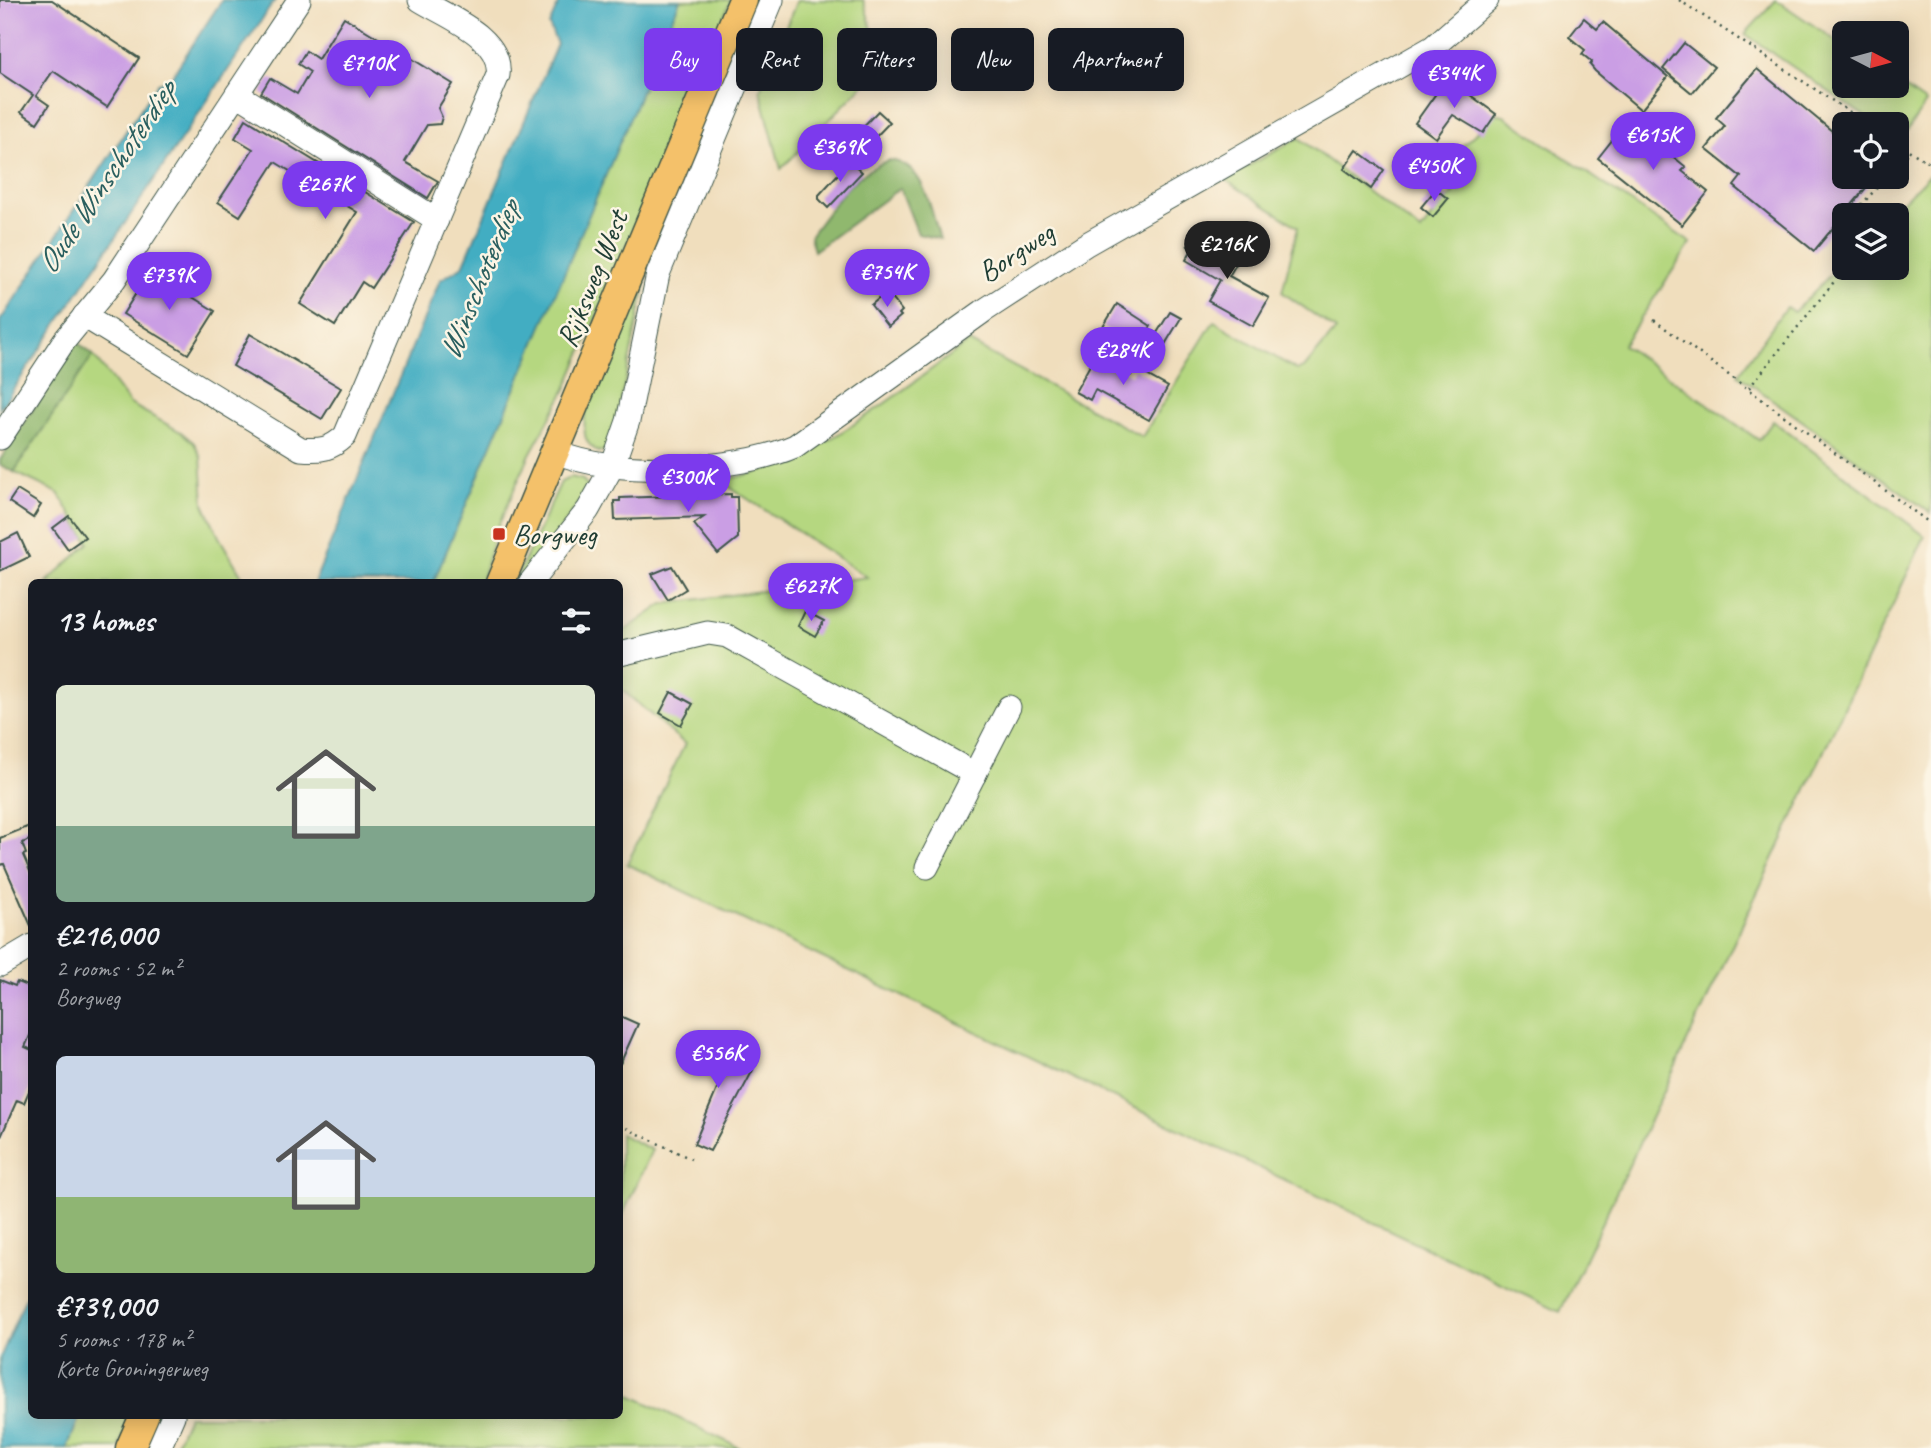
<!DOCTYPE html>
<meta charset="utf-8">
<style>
body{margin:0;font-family:Caveat,sans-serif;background:#20242c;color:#f1f3f6;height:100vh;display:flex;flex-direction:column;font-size:26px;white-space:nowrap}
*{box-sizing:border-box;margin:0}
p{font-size:23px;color:#9ea1a6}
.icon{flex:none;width:38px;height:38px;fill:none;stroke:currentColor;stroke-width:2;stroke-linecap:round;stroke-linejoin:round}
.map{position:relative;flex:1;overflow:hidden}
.sheet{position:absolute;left:28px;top:579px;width:595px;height:840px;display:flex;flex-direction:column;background:#171b24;border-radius:10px;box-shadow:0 4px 18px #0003}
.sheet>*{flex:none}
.hud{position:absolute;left:644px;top:28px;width:665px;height:63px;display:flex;gap:14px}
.needle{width:46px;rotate:96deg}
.tools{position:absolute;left:1832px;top:21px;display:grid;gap:14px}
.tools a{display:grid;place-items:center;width:77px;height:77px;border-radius:10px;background:#171b24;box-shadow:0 4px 18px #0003;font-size:35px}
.price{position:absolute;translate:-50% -60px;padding:0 16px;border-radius:24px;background:#7c3aed;color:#fff;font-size:23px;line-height:46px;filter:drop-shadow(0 2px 4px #0008)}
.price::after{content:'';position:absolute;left:50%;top:42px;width:21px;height:16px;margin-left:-10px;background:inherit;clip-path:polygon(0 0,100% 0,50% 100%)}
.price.current{background:#222;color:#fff}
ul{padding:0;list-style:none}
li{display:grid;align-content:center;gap:14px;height:371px;padding:0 28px}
li span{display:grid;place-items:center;height:217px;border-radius:10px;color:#555}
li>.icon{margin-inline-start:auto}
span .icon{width:126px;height:126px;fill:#fffc;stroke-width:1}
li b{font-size:30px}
h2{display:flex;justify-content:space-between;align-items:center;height:84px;padding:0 28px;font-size:30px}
.chip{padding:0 24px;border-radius:10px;background:#171b24;box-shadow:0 4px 18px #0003;font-size:24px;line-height:63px}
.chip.current{background:#7c3aed;color:#fff}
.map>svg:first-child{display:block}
</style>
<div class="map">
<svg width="1931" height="1448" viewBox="0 0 1931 1448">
<rect width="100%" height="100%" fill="#fcf5e5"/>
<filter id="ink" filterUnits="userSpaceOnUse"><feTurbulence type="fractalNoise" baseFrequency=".0143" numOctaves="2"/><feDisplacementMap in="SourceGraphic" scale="14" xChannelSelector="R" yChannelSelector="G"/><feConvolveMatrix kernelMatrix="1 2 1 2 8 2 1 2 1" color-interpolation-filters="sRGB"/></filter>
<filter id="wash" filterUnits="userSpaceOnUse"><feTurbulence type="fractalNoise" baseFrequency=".00686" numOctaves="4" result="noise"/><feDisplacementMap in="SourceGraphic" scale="28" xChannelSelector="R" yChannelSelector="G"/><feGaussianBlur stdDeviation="1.57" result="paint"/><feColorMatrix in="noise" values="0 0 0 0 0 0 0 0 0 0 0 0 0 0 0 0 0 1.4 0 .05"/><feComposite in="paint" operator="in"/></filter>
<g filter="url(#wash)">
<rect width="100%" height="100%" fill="#f0debd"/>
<g fill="#b5d780" stroke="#6a8a5a" stroke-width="2">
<path d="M 680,0 L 731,0 L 566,389 L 530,454 L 495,533 L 481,583 L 433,583 Z"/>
<path d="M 797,0 L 863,0 L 883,65 L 781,169 L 760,90 Z"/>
<path d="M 1776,0 L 1844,46 L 1844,86 L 1897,86 L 1897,83 L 1926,103 L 1900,141 L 1897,138 L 1897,124 L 1876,124 L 1745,34 Z"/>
<path d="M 1496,114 L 1501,114 L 1691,243 L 1623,345 L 1759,440 L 1773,421 L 1925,536 L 1560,1312 L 627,864 L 685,744 L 620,688 L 620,634 L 663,604 L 867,577 L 719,480 C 810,470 896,393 969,342 L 1142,437 L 1214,321 L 1297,370 L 1304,368 L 1336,330 L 1282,292 L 1298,227 L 1224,179 L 1299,138 L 1421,231 L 1444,200 L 1454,194 L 1429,177 Z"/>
<path d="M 1928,176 L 1931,178 L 1931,513 L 1738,375 L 1786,307 L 1794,312 L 1844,261 L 1844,268 L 1897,268 L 1897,215 L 1889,215 Z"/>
<path d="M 645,286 L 611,448 L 599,452 C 582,443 584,431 585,414 Z"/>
<path d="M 93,355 L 130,404 L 181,432 L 194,443 L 201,457 L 204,504 L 219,537 L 246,583 L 46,583 L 89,543 L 58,493 L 14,472 Z"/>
<path d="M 571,477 L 583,480 L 589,489 L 522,583 L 514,583 L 561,482 Z"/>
<path d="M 620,1134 L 652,1150 L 620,1221 Z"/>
<path d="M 620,1390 L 740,1448 L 174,1448 L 188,1416 L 620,1416 Z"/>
<path d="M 80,1416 L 132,1416 L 118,1448 L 67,1448 Z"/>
</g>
<g fill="#90b86e" stroke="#587a51" stroke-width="2">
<path d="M 890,160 C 926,165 930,210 940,239 L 918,234 L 900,188 L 814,251 L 810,236 C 833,206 852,172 890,160 Z"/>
<path d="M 77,342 L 93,355 L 14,472 L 0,465 L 0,460 Z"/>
</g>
<g fill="#43adc2" stroke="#31757b" stroke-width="2">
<path d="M 222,0 L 275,0 L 0,409 L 0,321 L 158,83 L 170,79 Z"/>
<path d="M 560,0 L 680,0 L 433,583 L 314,583 L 440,280 L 463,266 L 557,44 L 549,25 Z"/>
<path d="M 31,1272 L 32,1416 L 80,1416 L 67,1448 L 0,1448 L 0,1358 L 29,1290 Z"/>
</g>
<g id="blocks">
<g fill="#ca9ee4">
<path d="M 0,0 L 52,0 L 139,58 L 107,107 L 53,71 L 36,96 L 49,105 L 37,123 L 21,112 L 33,95 L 0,73 Z"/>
<path d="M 344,17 L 453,84 L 438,108 L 442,117 L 440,124 L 427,125 L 405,162 L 438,181 L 428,198 L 261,93 L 270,78 L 297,94 L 310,72 L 298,64 L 306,51 L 318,59 Z"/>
<path d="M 1584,18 L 1597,29 L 1603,22 L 1668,77 L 1641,110 L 1595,71 L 1590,65 L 1592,62 L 1582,54 L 1585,50 L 1569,37 Z"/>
<path d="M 1684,43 L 1714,67 L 1692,93 L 1663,69 Z"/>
<path d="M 1757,69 L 1844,141 L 1844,177 L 1875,177 L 1814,251 L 1734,186 L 1741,177 L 1706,149 L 1725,126 L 1716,118 Z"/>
<path d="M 1447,78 L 1496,114 L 1483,133 L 1453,115 L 1436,138 L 1415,123 Z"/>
<path d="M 878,111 L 890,122 L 864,149 L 852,138 Z"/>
<path d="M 246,119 L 414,222 L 371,288 L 362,282 L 335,326 L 300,304 L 357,212 L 275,162 L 240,216 L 218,202 L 253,149 L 235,138 Z"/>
<path d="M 1628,120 L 1686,167 L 1682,171 L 1708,192 L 1682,225 L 1598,158 Z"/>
<path d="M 1357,150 L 1384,170 L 1371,189 L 1344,169 Z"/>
<path d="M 850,161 L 862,172 L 828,208 L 819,199 L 819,195 Z"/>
<path d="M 1436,189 L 1448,199 L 1433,217 L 1421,207 Z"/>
<path d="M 1202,232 L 1239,259 L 1229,276 L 1269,298 L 1253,326 L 1208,301 L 1220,280 L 1186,260 L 1191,251 L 1188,246 L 1195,245 Z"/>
<path d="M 150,271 L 215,311 L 188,354 L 123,314 Z"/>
<path d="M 887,292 L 902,311 L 899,314 L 901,316 L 888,327 L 871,305 Z"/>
<path d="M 1117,304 L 1151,326 L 1138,347 L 1103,327 Z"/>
<path d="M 1170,312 L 1181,318 L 1161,351 L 1150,344 Z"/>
<path d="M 250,334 L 341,388 L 322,419 L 233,366 Z"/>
<path d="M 1095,356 L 1131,375 L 1134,368 L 1168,387 L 1149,420 L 1095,390 L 1090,400 L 1075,392 Z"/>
<path d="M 17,490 L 41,505 L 33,518 L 9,502 Z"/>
<path d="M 731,494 L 731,497 L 737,497 L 738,538 L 718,554 L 694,524 L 704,517 L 615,520 L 614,501 L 620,501 L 620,498 Z"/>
<path d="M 69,516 L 85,537 L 68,549 L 53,528 Z"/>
<path d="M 18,533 L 29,557 L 0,571 L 0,542 Z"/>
<path d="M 672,566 L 686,589 L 668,600 L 652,574 Z"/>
<path d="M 805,611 L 824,621 L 815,636 L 798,626 Z"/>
<path d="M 671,692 L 693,704 L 681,725 L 660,713 Z"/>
<path d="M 32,825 L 32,839 L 22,843 L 26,854 L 23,855 L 32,876 L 32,928 L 4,864 L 0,865 L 0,838 Z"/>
<path d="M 0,980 L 15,986 L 17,982 L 32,988 L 32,1031 L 25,1047 L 32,1050 L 32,1084 L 24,1103 L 17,1100 L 0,1139 Z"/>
<path d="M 620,1016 L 638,1024 L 620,1064 Z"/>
<path d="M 698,1042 L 753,1070 L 710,1151 L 694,1144 L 720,1082 L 686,1065 Z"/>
</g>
</g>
</g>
<g filter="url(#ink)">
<use href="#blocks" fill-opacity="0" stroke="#3e5549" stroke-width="2"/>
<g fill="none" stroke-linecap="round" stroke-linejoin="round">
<g stroke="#3e5549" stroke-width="25">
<g id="minor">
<path d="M 237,94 L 437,220"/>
<path d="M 84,316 L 301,449 C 321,451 331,449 345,436 L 498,75 C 503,37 447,17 420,0"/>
<path d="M 0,438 L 64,341 L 114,280 L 299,0"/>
<path d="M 557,452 C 613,478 739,471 795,446 L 985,310 L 1085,245 L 1433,47 L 1487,0"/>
<path d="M 530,583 L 588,510 L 612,467 L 628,421 L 658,274 L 772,0"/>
<path d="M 620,654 L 708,633 L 727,636 L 975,774"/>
<path d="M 927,867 L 1009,707"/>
<path d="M 0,965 L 32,946"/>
<path d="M 159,1448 L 173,1416"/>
</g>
</g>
<g stroke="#3e5549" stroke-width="31">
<g id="major">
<path d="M 500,583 L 743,0"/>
<path d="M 130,1448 L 144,1416"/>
</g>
</g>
<g stroke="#3e5549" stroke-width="2.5" stroke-dasharray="2 5" stroke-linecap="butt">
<path d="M 1679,0 L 1868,124"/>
<path d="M 1897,143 L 1931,164"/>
<path d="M 1897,166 L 1910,151"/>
<path d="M 1852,215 L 1887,177"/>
<path d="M 1844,224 L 1841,227 L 1844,230"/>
<path d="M 1654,320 L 1931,524"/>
<path d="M 1749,388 L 1845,268"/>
<path d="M 620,1125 L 691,1159"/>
</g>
<use href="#minor" stroke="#fff" stroke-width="23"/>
<use href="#major" stroke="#f4c16a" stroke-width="28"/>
</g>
</g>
<rect fill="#c8321e" stroke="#fcf5e5" stroke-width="2.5" x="492" y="527" width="14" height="14" rx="3.5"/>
<g text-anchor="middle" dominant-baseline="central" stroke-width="5" stroke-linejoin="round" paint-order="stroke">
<g font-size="30" fill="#1f3d34" stroke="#fcf5e5">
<text transform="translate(1016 252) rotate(-33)">Borgweg</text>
<text transform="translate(592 279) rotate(-68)">Rijksweg West</text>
</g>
<g font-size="30" fill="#1f3d34" stroke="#fcf5e5" text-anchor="start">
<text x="513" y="534">Borgweg</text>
</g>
<g font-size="32" font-style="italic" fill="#2a5f5f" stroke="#fcf5e5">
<text transform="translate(106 177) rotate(-56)">Oude Winschoterdiep</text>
<text transform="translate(479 280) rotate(-68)">Winschoterdiep</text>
</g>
</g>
</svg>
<div class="tools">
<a><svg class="needle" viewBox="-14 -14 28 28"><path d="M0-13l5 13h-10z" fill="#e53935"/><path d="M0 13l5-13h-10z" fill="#9ea1a6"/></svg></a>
<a><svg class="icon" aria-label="locate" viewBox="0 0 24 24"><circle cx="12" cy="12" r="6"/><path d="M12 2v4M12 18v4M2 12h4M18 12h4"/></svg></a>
<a><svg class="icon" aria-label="layers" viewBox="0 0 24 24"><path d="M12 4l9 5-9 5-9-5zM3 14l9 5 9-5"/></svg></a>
</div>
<b class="price" style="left:369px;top:100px">€710K</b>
<b class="price" style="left:1454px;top:110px">€344K</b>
<b class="price" style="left:1653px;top:172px">€615K</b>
<b class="price" style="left:840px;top:184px">€369K</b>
<b class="price" style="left:1434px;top:203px">€450K</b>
<b class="price" style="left:325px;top:221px">€267K</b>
<b class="price current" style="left:1227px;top:281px">€216K</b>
<b class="price" style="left:887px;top:309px">€754K</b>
<b class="price" style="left:169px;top:312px">€739K</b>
<b class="price" style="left:1123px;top:387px">€284K</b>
<b class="price" style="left:688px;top:514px">€300K</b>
<b class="price" style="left:811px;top:623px">€627K</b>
<b class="price" style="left:718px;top:1090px">€556K</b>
<div class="hud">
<a class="chip current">Buy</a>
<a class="chip">Rent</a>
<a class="chip">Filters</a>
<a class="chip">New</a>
<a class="chip">Apartment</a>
</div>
<section class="sheet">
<h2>13 homes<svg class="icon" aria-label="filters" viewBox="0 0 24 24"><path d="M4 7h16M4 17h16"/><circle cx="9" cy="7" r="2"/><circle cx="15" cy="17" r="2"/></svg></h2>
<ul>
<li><span style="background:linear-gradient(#dfe7d0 65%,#7fa58c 0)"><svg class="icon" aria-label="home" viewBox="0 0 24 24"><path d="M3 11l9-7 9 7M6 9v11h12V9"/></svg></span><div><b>€216,000</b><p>2 rooms · 52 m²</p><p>Borgweg</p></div></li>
<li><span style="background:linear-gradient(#c9d6e8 65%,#8fb573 0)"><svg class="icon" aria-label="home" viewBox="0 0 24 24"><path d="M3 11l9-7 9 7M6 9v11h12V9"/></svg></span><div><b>€739,000</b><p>5 rooms · 178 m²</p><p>Korte Groningerweg</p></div></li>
</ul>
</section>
</div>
